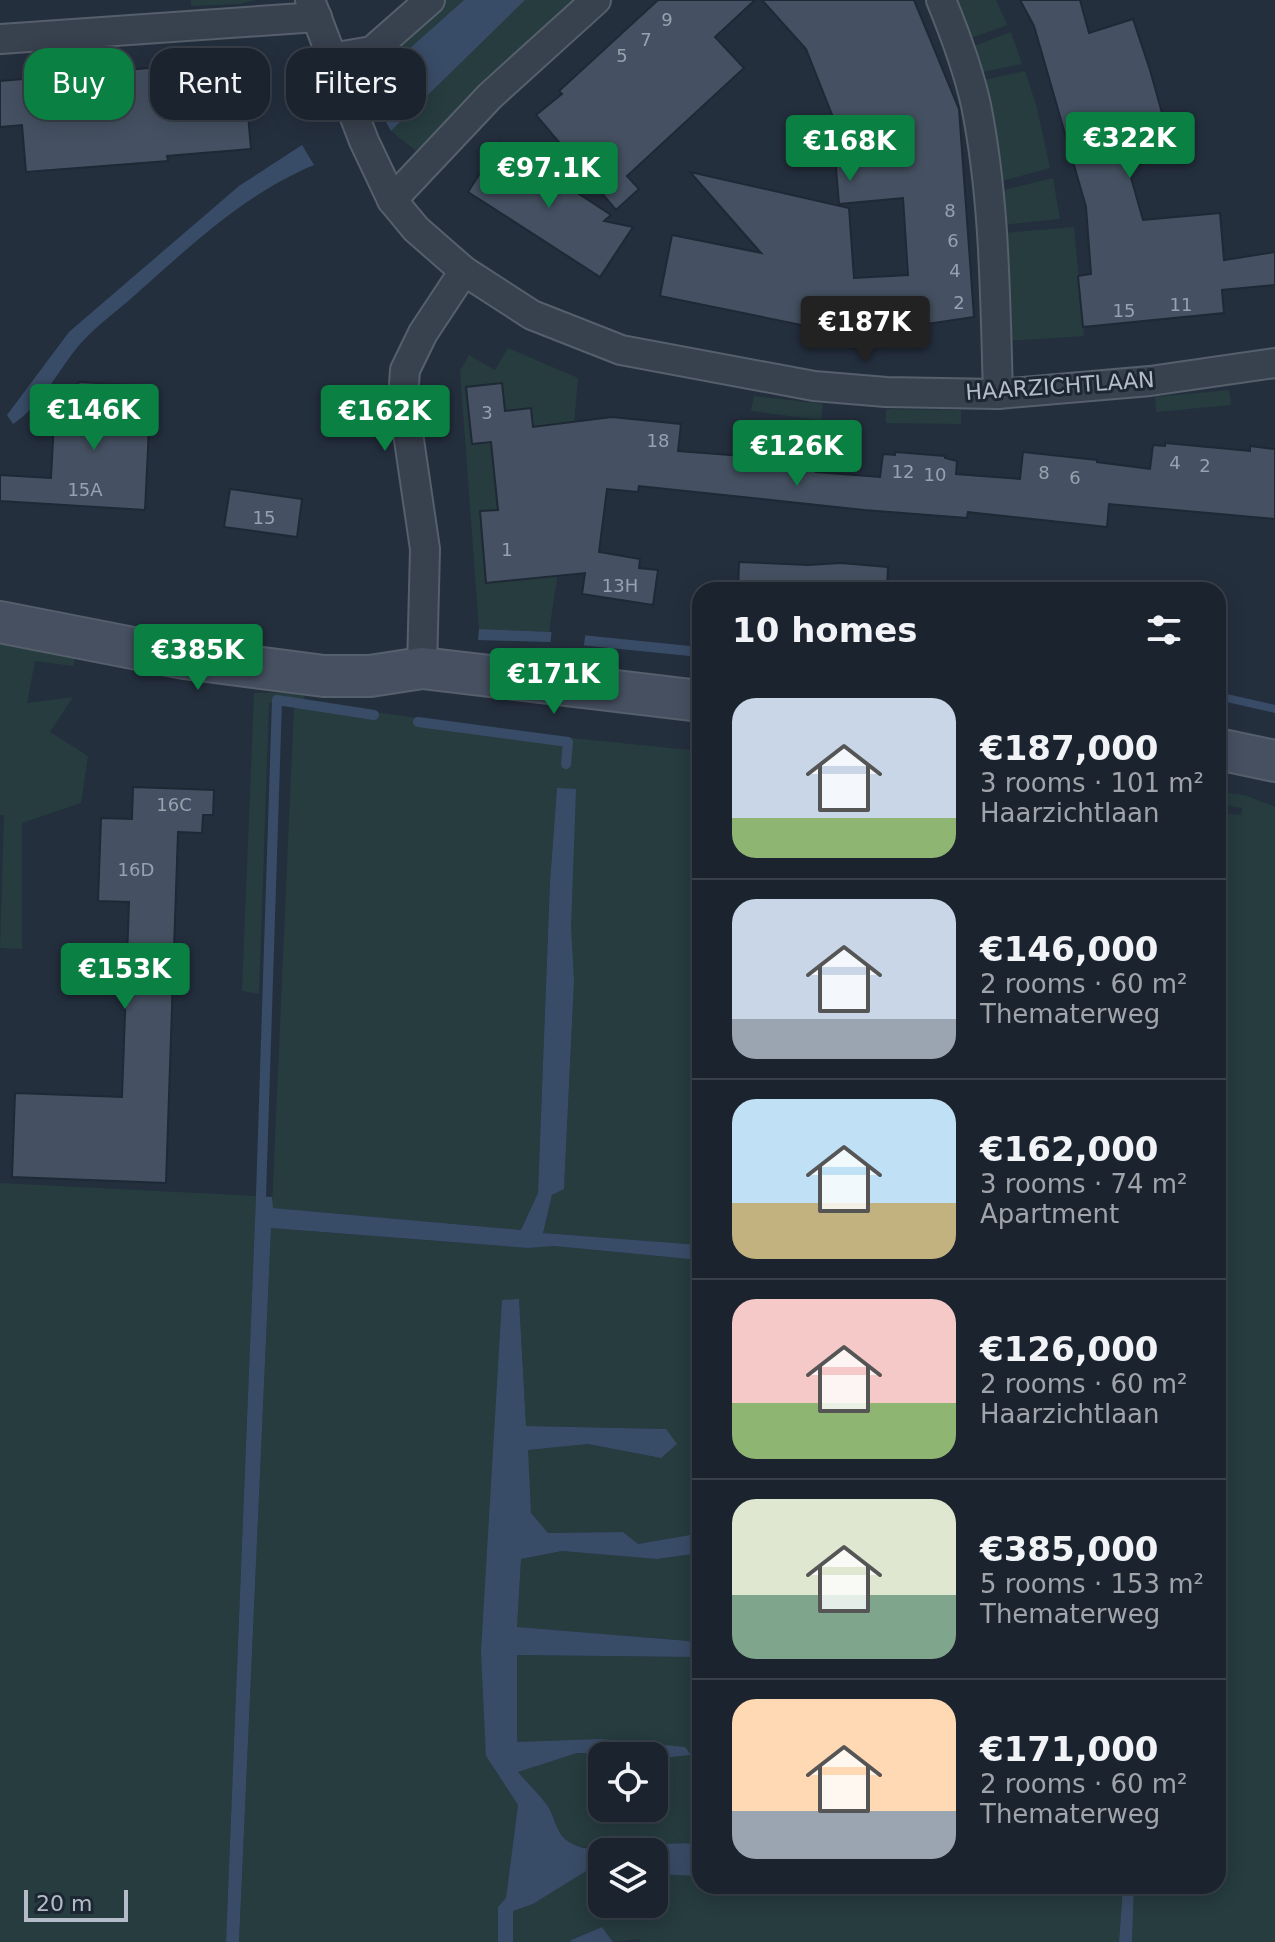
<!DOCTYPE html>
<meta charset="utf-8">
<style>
body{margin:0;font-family:"DejaVu Sans",sans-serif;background:#242b36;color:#f1f3f6;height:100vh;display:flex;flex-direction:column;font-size:30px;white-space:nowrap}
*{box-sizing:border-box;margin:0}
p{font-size:26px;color:#a0a4aa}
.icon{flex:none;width:44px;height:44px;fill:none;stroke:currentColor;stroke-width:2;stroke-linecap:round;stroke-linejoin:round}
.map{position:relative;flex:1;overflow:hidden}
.panel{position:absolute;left:692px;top:582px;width:534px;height:1312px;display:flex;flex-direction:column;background:#1b232e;border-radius:24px;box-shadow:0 4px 20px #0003,0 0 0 2px #39404a}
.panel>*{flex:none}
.hud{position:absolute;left:24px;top:48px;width:548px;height:72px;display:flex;gap:16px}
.fabs{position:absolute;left:588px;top:1742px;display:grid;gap:16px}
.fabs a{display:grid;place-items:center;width:80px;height:80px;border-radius:16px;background:#1b232e;box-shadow:0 4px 20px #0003,0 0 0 2px #39404a;font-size:40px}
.scale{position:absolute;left:24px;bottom:20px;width:104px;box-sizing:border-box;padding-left:8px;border:4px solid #b4bcc9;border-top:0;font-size:22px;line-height:28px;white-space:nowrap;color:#b4bcc9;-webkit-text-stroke:6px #1d2633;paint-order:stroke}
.price{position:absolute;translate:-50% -68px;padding:0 18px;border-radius:8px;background:#0b8043;color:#fff;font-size:26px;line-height:52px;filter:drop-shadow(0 2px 4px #0008)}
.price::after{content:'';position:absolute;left:50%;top:48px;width:24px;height:18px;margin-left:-12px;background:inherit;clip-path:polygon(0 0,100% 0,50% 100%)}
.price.on{background:#222;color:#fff}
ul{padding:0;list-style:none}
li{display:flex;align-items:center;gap:24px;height:200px;padding:0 40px}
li+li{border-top:2px solid #39404a}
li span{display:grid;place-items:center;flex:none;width:224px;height:160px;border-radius:24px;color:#555}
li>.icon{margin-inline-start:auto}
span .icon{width:96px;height:96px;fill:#fffc;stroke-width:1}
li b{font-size:34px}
h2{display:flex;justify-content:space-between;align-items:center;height:96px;padding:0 40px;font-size:34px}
.tag{padding:0 28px;border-radius:24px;background:#1b232e;box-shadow:0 4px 20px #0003,0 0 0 2px #39404a;font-size:28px;line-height:72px}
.tag.on{background:#0b8043;color:#fff}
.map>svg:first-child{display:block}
</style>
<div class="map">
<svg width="1275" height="1942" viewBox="0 0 1275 1942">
<rect width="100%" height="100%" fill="#242f3e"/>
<g fill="#263c3f">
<path d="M 191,0 L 256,0 L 240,4 L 191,6 Z"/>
<path d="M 446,0 L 464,0 L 373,81 L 371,69 Z"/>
<path d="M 524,0 L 583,0 L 417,152 L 391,131 Z"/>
<path d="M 951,0 L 996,0 L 1007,25 L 966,40 Z"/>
<path d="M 1011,32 L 1022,64 L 978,73 L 969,48 Z"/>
<path d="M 1025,71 L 1037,108 L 1050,168 L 998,182 L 979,81 Z"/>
<path d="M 1053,178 L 1060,219 L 1002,225 L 999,191 Z"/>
<path d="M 1074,227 L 1084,336 L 1008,341 L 1003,233 Z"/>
<path d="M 508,348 L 578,378 L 564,532 L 549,632 L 479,629 L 460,371 L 469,355 L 495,370 Z"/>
<path d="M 1229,390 L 1231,405 L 1156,412 L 1155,397 Z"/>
<path d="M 754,396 L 823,404 L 821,420 L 751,411 Z"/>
<path d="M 886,409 L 961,410 L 961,424 L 886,423 Z"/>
<path d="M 0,638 L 76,655 L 73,666 L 35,661 L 27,703 L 73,697 L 50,732 L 88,756 L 81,803 L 22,823 L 22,949 L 0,948 L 4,815 L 0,815 Z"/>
<path d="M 305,692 L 304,702 L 532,734 L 700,751 L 700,1245 L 543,1233 L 552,1195 L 564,1189 L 574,981 L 557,788 L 550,882 L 538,1193 L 521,1230 L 272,1208 L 294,706 L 269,703 L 259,994 L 242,991 L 254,693 Z"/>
<path d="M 1218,792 L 1244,795 L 1275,807 L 1275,1942 L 1132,1942 L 1134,1886 L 1218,1886 L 1218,813 L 1241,815 L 1242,808 L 1218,804 Z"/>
<path d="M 0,1183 L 256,1196 L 226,1942 L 0,1942 Z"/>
<path d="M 271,1228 L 528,1248 L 554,1246 L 700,1260 L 700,1539 L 690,1535 L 638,1544 L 623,1532 L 547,1533 L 531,1513 L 527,1450 L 588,1444 L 661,1458 L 666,1429 L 526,1426 L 519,1300 L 502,1300 L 486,1756 L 518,1805 L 506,1899 L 498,1907 L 498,1942 L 239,1942 Z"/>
<path d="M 562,1551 L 657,1559 L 700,1553 L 700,1845 C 665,1836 591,1864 564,1838 C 556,1830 554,1814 547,1805 C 538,1793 527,1783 517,1772 L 577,1753 L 613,1756 L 602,1756 L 602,1808 L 654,1808 L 654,1759 L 691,1755 L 517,1742 L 517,1655 L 694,1657 L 689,1641 L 517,1627 L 521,1559 Z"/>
<path d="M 591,1868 L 602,1869 L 602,1904 L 654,1904 L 654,1874 L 700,1876 L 700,1886 L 1123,1886 L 1119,1942 L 641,1942 L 639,1939 L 613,1942 L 602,1927 L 572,1939 L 571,1942 L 513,1942 L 513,1911 L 533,1904 Z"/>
</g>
<g fill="#394c67">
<path d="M 464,0 L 525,0 L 391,131 L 377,106 L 373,81 Z"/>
<path d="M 302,145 L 314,165 C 246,193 190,246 135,295 C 117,311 96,326 80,344 C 58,370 42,405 13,424 L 7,415 L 69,332 L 239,186 Z"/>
<path d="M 479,629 L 552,632 L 700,647 L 700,657 L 550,642 L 478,640 Z"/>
<path d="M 1218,692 L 1275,705 L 1275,713 L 1218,700 Z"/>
<path d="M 557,788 L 576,789 L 571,927 L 574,981 L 564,1189 L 552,1195 L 543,1233 L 700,1245 L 700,1260 L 554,1246 L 528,1248 L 271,1228 L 239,1942 L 226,1942 L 256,1196 L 272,1197 L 273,1208 L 521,1230 L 538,1193 L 550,882 Z"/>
<path d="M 519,1299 L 526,1426 L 666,1429 L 677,1444 L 661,1458 L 588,1444 L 528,1450 L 531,1513 L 548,1533 L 623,1532 L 638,1544 L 690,1535 L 700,1539 L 700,1553 L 657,1559 L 562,1551 L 521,1559 L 517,1627 L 689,1641 L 695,1657 L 517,1655 L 517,1742 L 601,1739 L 685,1747 L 691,1755 L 654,1759 L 654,1756 L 577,1753 L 518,1772 C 527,1783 539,1794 547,1805 C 554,1815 556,1831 565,1839 C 593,1864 664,1836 700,1845 L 700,1876 L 654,1874 L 654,1852 L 602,1852 L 602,1869 L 591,1868 L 533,1904 L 513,1911 L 513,1942 L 498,1942 L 498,1907 L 506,1898 L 518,1805 L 486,1756 L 481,1652 L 502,1300 Z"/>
<path d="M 1018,1886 L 1134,1886 L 1132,1942 L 1119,1942 L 1123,1886 Z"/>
<path d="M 602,1927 L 613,1942 L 571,1942 L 571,1940 Z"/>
</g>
<path fill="#242f3e" d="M 552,628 L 586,632 L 583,650 L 550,646 Z"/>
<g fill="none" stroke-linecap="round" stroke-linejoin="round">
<g stroke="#394c67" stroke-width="10">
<path d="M 418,722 L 568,742 L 566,764"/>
<path d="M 261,1196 L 277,700 L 374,715"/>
</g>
</g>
<g fill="#455162" stroke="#1f2835" stroke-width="2">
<path d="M 658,0 L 755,0 L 715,37 L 744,68 L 627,176 L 639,189 L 616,210 L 536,115 L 562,94 L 559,91 Z"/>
<path d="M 762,0 L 914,0 L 959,109 L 974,317 L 927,324 L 924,321 L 912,321 L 910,304 L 820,312 L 816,328 L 660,296 L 672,235 L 761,253 L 690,172 L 849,208 L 854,278 L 908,275 L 903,198 L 839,204 L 835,156 L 848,155 L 806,49 Z"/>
<path d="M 1020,0 L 1080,0 L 1089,33 L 1133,19 L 1150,70 L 1174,156 L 1128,167 L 1143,220 L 1220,213 L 1224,260 L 1275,252 L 1275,285 L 1222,290 L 1224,313 L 1083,327 L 1078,276 L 1091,274 L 1086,207 L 1034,26 Z"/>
<path d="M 257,54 L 261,101 L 247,102 L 251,149 L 167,156 L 168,161 L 26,172 L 22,125 L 0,127 L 0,81 L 171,66 L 171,61 Z"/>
<path d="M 500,142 L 611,215 L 604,221 L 633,227 L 600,277 L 468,192 Z"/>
<path d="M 79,382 L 151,386 L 145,510 L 0,501 L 0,475 L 51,478 L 54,422 L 66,423 L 67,403 Z"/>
<path d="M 502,383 L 505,411 L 531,408 L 533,427 L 612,417 L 681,424 L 678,451 L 743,456 L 745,441 L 757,442 L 757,439 L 807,443 L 806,447 L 818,448 L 816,472 L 880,477 L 883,454 L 895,455 L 895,452 L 945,456 L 945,458 L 957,461 L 956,474 L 1020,479 L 1023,452 L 1097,460 L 1097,462 L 1150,469 L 1153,445 L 1165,446 L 1165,443 L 1250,451 L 1250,446 L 1275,449 L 1275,519 L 1109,504 L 1107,527 L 968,512 L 967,518 L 864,510 L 639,486 L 638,492 L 607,489 L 599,552 L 640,559 L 639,568 L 658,570 L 653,605 L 582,594 L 585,573 L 486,583 L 480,511 L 498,510 L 491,442 L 472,444 L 466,387 Z"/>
<path d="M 230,489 L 302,499 L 297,537 L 224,527 Z"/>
<path d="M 739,562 L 808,565 L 841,563 L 888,567 L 887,590 L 738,590 Z"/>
<path d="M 133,787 L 214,790 L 213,815 L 203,815 L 202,833 L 178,832 L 166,1183 L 12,1177 L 15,1093 L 122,1097 L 129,902 L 98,901 L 101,818 L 132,819 Z"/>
</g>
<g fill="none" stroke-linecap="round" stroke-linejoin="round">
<g stroke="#565f6c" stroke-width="32">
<g id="street">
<path d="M 310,0 L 364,141 L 392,200 L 416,229 L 464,271 L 532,315 L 621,350 L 814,386 L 886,392 L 998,394 L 1150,381 L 1275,363"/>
<path d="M 941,0 C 955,34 968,69 976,105 C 995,200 995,297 998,394"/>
<path d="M 0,39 L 317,17"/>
<path d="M 331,58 L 372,51 L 430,0"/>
<path d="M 392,200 L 490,96 L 596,0"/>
<path d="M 422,668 L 425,549 L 403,399 L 405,370 L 423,333 L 464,271"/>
</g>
</g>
<g stroke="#565f6c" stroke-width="44">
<g id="secondary">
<path d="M 0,622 L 184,658 L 324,676 L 370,676 L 422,668 L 700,701"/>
<path d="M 1218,749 L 1275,761"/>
</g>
</g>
<use href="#street" stroke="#38414e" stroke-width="28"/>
<use href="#secondary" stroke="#465061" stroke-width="40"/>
</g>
<g text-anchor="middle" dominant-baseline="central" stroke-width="6" stroke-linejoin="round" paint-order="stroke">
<g font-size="18" fill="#98a1af">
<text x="667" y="19">9</text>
<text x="646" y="39">7</text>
<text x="622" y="55">5</text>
<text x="950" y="210">8</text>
<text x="953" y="240">6</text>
<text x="955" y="270">4</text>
<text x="959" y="302">2</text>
<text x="1181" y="304">11</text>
<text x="1124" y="310">15</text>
<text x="487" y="412">3</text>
<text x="658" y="440">18</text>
<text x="1175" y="462">4</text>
<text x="1205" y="465">2</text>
<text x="903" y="471">12</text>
<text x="1044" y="472">8</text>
<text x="935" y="474">10</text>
<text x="1075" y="477">6</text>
<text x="85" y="489">15A</text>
<text x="264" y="517">15</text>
<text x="507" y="549">1</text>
<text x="620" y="585">13H</text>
<text x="174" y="804">16C</text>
<text x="136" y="869">16D</text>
</g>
<g font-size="22" fill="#b4bcc9" stroke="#1d2633">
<text transform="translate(1060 386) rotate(-4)">HAARZICHTLAAN</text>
</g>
</g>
</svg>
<div class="fabs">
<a><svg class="icon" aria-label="locate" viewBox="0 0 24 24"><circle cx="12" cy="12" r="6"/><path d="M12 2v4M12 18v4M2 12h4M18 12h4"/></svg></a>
<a><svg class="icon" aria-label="layers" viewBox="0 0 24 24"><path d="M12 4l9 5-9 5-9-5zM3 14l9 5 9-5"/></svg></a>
</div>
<div class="scale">20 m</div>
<b class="price" style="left:1130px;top:180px">€322K</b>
<b class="price" style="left:850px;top:183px">€168K</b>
<b class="price" style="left:549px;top:210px">€97.1K</b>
<b class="price on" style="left:865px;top:364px">€187K</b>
<b class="price" style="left:94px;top:452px">€146K</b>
<b class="price" style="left:385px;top:453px">€162K</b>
<b class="price" style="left:797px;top:488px">€126K</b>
<b class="price" style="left:198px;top:692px">€385K</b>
<b class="price" style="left:554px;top:716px">€171K</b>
<b class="price" style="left:125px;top:1011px">€153K</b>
<div class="hud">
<a class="tag on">Buy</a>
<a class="tag">Rent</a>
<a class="tag">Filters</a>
</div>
<section class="panel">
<h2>10 homes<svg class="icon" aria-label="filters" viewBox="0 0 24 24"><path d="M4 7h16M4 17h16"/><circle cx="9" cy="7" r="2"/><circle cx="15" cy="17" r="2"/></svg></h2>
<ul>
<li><span style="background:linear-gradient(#c9d6e8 75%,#8fb573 0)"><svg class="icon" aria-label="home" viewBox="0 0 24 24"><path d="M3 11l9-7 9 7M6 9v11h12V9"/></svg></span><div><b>€187,000</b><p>3 rooms · 101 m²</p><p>Haarzichtlaan</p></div></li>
<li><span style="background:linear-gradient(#c9d6e8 75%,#9aa5b1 0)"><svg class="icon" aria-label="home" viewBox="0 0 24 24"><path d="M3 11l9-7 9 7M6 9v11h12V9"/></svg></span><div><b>€146,000</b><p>2 rooms · 60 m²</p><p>Thematerweg</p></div></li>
<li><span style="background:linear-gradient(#bfe0f5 65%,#c2b280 0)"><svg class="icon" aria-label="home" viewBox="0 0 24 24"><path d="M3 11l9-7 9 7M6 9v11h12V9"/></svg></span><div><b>€162,000</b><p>3 rooms · 74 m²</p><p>Apartment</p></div></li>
<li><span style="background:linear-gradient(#f6c9c9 65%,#8fb573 0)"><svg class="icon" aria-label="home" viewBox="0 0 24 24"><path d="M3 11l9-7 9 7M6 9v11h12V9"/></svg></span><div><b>€126,000</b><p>2 rooms · 60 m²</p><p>Haarzichtlaan</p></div></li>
<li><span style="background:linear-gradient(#dfe7d0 60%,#7fa58c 0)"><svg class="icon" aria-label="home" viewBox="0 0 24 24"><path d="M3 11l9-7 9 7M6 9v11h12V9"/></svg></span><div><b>€385,000</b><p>5 rooms · 153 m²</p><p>Thematerweg</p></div></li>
<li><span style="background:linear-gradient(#ffd9b3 70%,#9aa5b1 0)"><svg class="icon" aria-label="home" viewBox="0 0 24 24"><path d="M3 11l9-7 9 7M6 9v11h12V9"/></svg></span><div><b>€171,000</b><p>2 rooms · 60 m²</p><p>Thematerweg</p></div></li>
</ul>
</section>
</div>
